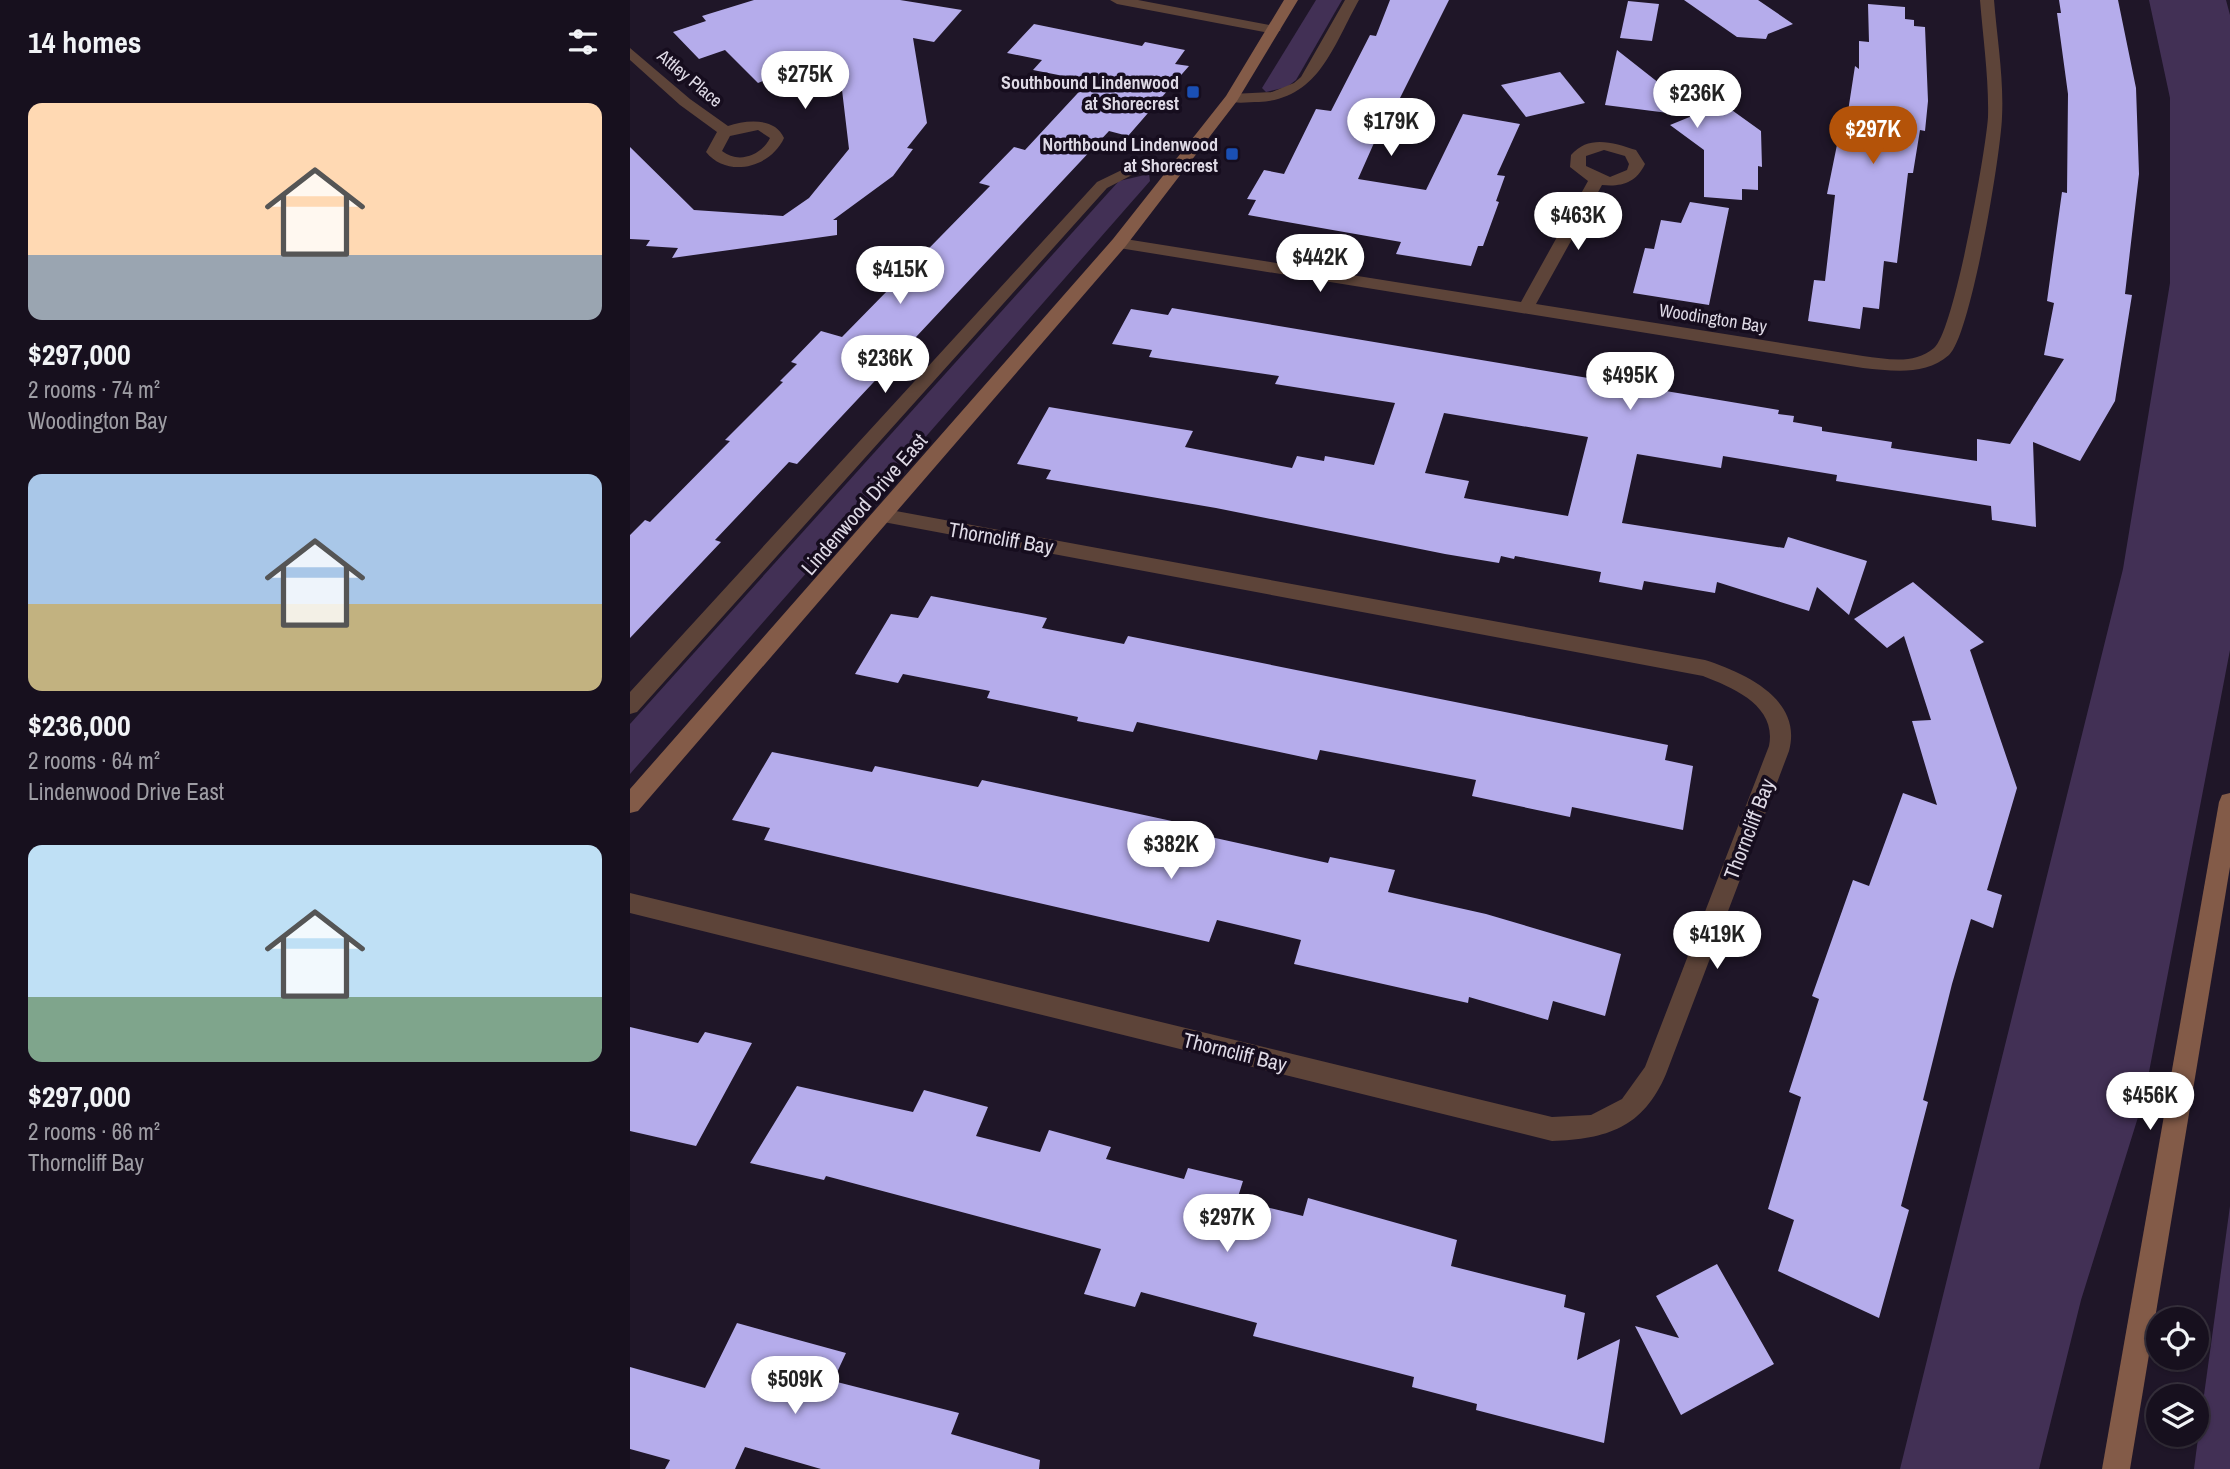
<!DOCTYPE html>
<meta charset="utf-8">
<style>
body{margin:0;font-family:"Archivo Narrow",sans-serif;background:#201927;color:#f1f3f6;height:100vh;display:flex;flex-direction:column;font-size:26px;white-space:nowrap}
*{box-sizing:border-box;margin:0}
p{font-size:23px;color:#9e9da4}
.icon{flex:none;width:38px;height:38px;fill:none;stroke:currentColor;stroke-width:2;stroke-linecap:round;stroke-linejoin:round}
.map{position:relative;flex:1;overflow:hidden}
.side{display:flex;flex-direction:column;background:#17101e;width:630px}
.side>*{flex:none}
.controls{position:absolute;left:1516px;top:1307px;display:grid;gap:14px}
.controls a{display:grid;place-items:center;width:63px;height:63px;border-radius:50%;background:#17101e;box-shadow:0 2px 5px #0004,0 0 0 2px #36303c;font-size:35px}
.price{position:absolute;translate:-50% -60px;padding:0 16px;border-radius:24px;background:#fff;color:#222;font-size:23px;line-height:46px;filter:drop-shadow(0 2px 4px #0008)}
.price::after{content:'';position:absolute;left:50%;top:42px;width:21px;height:16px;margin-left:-10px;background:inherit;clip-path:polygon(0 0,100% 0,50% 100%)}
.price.on{background:#b45309;color:#fff}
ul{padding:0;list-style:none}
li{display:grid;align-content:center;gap:14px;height:371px;padding:0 28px}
li span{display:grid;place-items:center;height:217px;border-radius:14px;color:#555}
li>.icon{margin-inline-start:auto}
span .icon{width:126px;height:126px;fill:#fffc;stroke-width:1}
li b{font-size:30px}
h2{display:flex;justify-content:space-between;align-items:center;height:84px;padding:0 28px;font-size:30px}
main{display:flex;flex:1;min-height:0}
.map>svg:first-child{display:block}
</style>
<main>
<section class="side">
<h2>14 homes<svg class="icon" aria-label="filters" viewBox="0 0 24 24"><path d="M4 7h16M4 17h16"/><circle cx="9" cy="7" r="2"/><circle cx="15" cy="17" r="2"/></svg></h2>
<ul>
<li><span style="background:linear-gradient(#ffd9b3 70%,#9aa5b1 0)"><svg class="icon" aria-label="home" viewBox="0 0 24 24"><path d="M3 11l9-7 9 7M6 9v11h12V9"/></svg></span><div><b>$297,000</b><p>2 rooms · 74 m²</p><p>Woodington Bay</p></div></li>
<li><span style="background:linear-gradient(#a9c7e8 60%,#c2b280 0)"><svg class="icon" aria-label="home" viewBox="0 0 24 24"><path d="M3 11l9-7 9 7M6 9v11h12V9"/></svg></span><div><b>$236,000</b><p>2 rooms · 64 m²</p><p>Lindenwood Drive East</p></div></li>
<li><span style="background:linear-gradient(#bfe0f5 70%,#7fa58c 0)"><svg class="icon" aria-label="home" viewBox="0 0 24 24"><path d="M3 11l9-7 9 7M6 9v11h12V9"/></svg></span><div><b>$297,000</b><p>2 rooms · 66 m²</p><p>Thorncliff Bay</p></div></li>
</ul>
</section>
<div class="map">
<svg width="1600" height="1469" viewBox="0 0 1600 1469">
<rect width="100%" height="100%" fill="#1f1628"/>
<g fill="#423055">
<path d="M 686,0 L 712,0 L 666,80 L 657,87 L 636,92 L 632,88 Z"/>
<path d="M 1519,0 L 1596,0 L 1600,15 L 1600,650 L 1514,1098 L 1451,1300 L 1409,1469 L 1270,1469 L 1493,569 L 1540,283 L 1540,98 Z"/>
<path d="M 519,174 L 520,181 L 0,774 L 0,724 L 478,193 L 489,181 Z"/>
<path d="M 1600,1206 L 1600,1469 L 1564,1469 L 1567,1446 Z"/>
</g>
<g fill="#b5aceb" fill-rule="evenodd">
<path d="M 124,0 L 270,0 L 332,10 L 304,42 L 283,38 L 297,123 L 277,148 L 283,149 L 263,176 L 203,220 L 207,220 L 207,235 L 42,258 L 48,248 L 16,246 L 20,240 L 0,239 L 0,147 L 64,210 L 153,216 L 179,198 L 219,149 L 210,73 L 166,90 L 150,74 L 128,83 L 95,50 L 69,59 L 43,32 L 76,21 L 72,16 Z"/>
<path d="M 760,0 L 819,0 L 765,108 L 760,107 L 728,179 L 796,190 L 833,114 L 890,124 L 867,175 L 875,176 L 866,201 L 869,202 L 853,246 L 848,246 L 841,266 L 766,254 L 771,242 L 618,215 L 626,200 L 617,199 L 634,170 L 654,174 L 686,109 L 701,111 L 740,35 L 746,36 Z"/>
<path d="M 1054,0 L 1128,0 L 1163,24 L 1138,34 L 1136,39 L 1107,37 Z"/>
<path d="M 1429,0 L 1488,0 L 1506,88 L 1509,174 L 1495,294 L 1502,295 L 1485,401 L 1450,461 L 1403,442 L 1406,527 L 1362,520 L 1361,506 L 1206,481 L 1207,475 L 1093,456 L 1091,468 L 1007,454 L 992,523 L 1154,548 L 1158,537 L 1237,561 L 1219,615 L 1187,587 L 1179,611 L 1087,582 L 1085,593 L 1014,581 L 1012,590 L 969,582 L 971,572 L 885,556 L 884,559 L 871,556 L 869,563 L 815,554 L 586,508 L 416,479 L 421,470 L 387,464 L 419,407 L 563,431 L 555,447 L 662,468 L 667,456 L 694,461 L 695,456 L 744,465 L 765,403 L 645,384 L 649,376 L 519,357 L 522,350 L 482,344 L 501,309 L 538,315 L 542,308 L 1149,410 L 1148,414 L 1164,416 L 1163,422 L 1192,427 L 1192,431 L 1262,442 L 1261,448 L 1347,461 L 1347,439 L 1380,444 L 1434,359 L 1414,355 L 1424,303 L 1417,301 L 1432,192 L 1437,193 L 1438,94 L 1427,13 L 1431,13 ZM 814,413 L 958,437 L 938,516 L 834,498 L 839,481 L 795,473 Z"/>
<path d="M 998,1 L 1029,4 L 1022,41 L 990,38 Z"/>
<path d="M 1238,4 L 1275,7 L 1275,19 L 1284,20 L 1284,26 L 1295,27 L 1298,101 L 1295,131 L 1290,130 L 1283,173 L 1278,173 L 1267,263 L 1254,261 L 1249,309 L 1233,307 L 1230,329 L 1178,321 L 1184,280 L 1195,281 L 1205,195 L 1197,194 L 1210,130 L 1215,131 L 1225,66 L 1229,69 L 1229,41 L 1239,42 Z"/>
<path d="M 404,24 L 512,46 L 515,42 L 555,50 L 545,64 L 559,66 L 498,136 L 479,131 L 167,464 L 159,462 L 85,540 L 91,542 L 0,638 L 0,535 L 15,520 L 20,522 L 100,441 L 95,440 L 153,382 L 150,381 L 167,364 L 161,362 L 191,331 L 212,337 L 360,186 L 349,183 L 384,147 L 395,150 L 459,81 L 403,70 L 412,60 L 377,53 Z"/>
<path d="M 987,50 L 1067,113 L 1092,103 L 1131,131 L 1132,167 L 1128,166 L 1128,190 L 1112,189 L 1112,200 L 1074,197 L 1074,150 L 1040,125 L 1062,116 L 975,105 Z"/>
<path d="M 930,72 L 955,103 L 896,117 L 871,85 Z"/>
<path d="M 1060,202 L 1099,208 L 1079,305 L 1003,293 L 1015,248 L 1024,249 L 1031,220 L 1051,223 Z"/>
<path d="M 1283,582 L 1354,642 L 1340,650 L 1387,788 L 1357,890 L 1372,895 L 1363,928 L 1341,919 L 1322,984 L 1293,1100 L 1298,1102 L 1271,1206 L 1279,1210 L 1249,1318 L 1148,1271 L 1164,1220 L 1138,1209 L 1171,1097 L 1159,1092 L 1189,999 L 1182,996 L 1223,880 L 1239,886 L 1273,793 L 1307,805 L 1282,721 L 1301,720 L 1274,636 L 1257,648 L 1224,619 Z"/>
<path d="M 301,596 L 417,618 L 412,628 L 494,644 L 498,636 L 1038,745 L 1035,760 L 1063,766 L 1053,830 L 942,807 L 940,817 L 842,796 L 846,780 L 690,750 L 687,760 L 507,722 L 503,732 L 447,721 L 448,717 L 357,698 L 360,691 L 273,674 L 268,683 L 225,674 L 261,614 L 288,618 Z"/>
<path d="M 142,752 L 242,772 L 245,766 L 348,787 L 352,780 L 551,823 L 549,830 L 698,863 L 700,857 L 765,870 L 758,892 L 856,914 L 991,954 L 975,1016 L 923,1001 L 918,1020 L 839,997 L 838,1003 L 664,964 L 671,940 L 587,920 L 579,942 L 134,840 L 140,828 L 102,820 Z"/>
<path d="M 0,1027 L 68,1043 L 75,1032 L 122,1043 L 66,1146 L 0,1131 Z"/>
<path d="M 167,1086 L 283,1112 L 294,1090 L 358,1107 L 346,1136 L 410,1152 L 419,1130 L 481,1147 L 476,1159 L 554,1179 L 558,1168 L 613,1181 L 607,1200 L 673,1216 L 678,1198 L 827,1240 L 821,1266 L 936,1295 L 934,1307 L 955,1313 L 947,1360 L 990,1339 L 974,1443 L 846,1410 L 847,1404 L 782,1387 L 784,1377 L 623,1336 L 627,1323 L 511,1292 L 505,1307 L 454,1294 L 471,1249 L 196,1176 L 194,1180 L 120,1163 Z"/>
<path d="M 1087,1264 L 1144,1364 L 1051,1415 L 1005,1326 L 1049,1338 L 1026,1296 Z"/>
<path d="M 107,1323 L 216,1353 L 203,1381 L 329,1413 L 321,1434 L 410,1460 L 409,1469 L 191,1469 L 115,1447 L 105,1469 L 35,1469 L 40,1460 L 0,1449 L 0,1367 L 75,1388 Z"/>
</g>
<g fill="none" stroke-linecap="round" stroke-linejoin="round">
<g fill="#5d4439" fill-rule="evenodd">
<path d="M 480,0 L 508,0 L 644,26 L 651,30 L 644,34 L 487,4 Z"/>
<path d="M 715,0 L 729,0 C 703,46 689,99 629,102 C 619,102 607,104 597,101 L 597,95 L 602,94 L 642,92 L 664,83 L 671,77 Z"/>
<path d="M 1350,0 L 1364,0 C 1367,38 1374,79 1372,117 C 1371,153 1341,335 1319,355 C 1295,376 1263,371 1233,368 L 489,248 L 481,243 L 489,238 L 891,302 L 958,181 L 940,167 L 941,155 C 959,134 984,143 1006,150 L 1015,164 C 1006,183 991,187 972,185 L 906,304 L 1233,356 C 1258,359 1284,365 1304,348 C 1324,332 1356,150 1358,117 C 1359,79 1353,38 1350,0 ZM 974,150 L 995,156 L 999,164 L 997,170 L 980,177 L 956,166 L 956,156 Z"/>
<path d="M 0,48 L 60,99 L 98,126 C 116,120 145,117 154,138 C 141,167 98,179 76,152 L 87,132 L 50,105 L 0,60 ZM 128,130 L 140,138 C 131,156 108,164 92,151 L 100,136 Z"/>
<path d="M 552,160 L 560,165 L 557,168 L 504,174 L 477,188 L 7,712 L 0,714 L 0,692 L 467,182 L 500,166 Z"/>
<path d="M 255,509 L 1075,660 C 1115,673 1173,699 1159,751 L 1036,1074 C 1013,1128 977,1139 922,1141 L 0,913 L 0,893 L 922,1117 L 961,1115 L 992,1099 L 1015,1067 L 1139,746 C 1147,706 1104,688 1073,676 L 248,521 L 246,516 L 248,511 Z"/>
</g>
<g fill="#835b48" fill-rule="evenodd">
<path d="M 654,0 L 668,0 L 607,101 L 495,247 L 8,811 L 0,813 L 0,789 L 483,239 L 596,96 Z"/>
<path d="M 1600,793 L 1600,867 L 1500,1469 L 1472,1469 L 1589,802 L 1592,795 Z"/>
</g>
</g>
<g fill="#1a4fb4" stroke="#160d1e" stroke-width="2.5">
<rect x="556" y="85" width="14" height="14" rx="3.5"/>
<rect x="595" y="147" width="14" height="14" rx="3.5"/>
</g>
<g text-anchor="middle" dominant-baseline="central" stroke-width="7" stroke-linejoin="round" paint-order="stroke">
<g font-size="18" fill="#ded9e5" stroke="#160d1e">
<text transform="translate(60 78) rotate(40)">Attley Place</text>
<text transform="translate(1083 318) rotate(9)">Woodington Bay</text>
</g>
<g font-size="18" font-weight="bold" fill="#ded9e5" stroke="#160d1e" text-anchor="end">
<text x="549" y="82">Southbound Lindenwood<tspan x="549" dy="21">at Shorecrest</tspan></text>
<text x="588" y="144">Northbound Lindenwood<tspan x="588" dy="21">at Shorecrest</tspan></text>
</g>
<g font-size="21" fill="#ded9e5" stroke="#160d1e">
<text transform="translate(234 504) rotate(-49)">Lindenwood Drive East</text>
<text transform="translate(371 538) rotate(10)">Thorncliff Bay</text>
<text transform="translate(1119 829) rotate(-69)">Thorncliff Bay</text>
<text transform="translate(605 1052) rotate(14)">Thorncliff Bay</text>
</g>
</g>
</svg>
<div class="controls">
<a><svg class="icon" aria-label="locate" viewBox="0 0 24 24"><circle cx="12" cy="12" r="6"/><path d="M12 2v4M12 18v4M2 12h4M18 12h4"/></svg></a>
<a><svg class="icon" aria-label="layers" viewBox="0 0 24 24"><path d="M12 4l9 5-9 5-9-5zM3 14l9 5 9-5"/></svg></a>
</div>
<b class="price" style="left:175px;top:111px">$275K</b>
<b class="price" style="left:1067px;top:130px">$236K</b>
<b class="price" style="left:761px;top:158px">$179K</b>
<b class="price on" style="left:1243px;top:166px">$297K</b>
<b class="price" style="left:948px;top:252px">$463K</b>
<b class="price" style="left:690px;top:294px">$442K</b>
<b class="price" style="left:270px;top:306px">$415K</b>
<b class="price" style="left:255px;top:395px">$236K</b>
<b class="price" style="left:1000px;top:412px">$495K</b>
<b class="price" style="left:541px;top:881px">$382K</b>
<b class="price" style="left:1087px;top:971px">$419K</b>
<b class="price" style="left:1520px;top:1132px">$456K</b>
<b class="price" style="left:597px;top:1254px">$297K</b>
<b class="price" style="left:165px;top:1416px">$509K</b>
</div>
</main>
